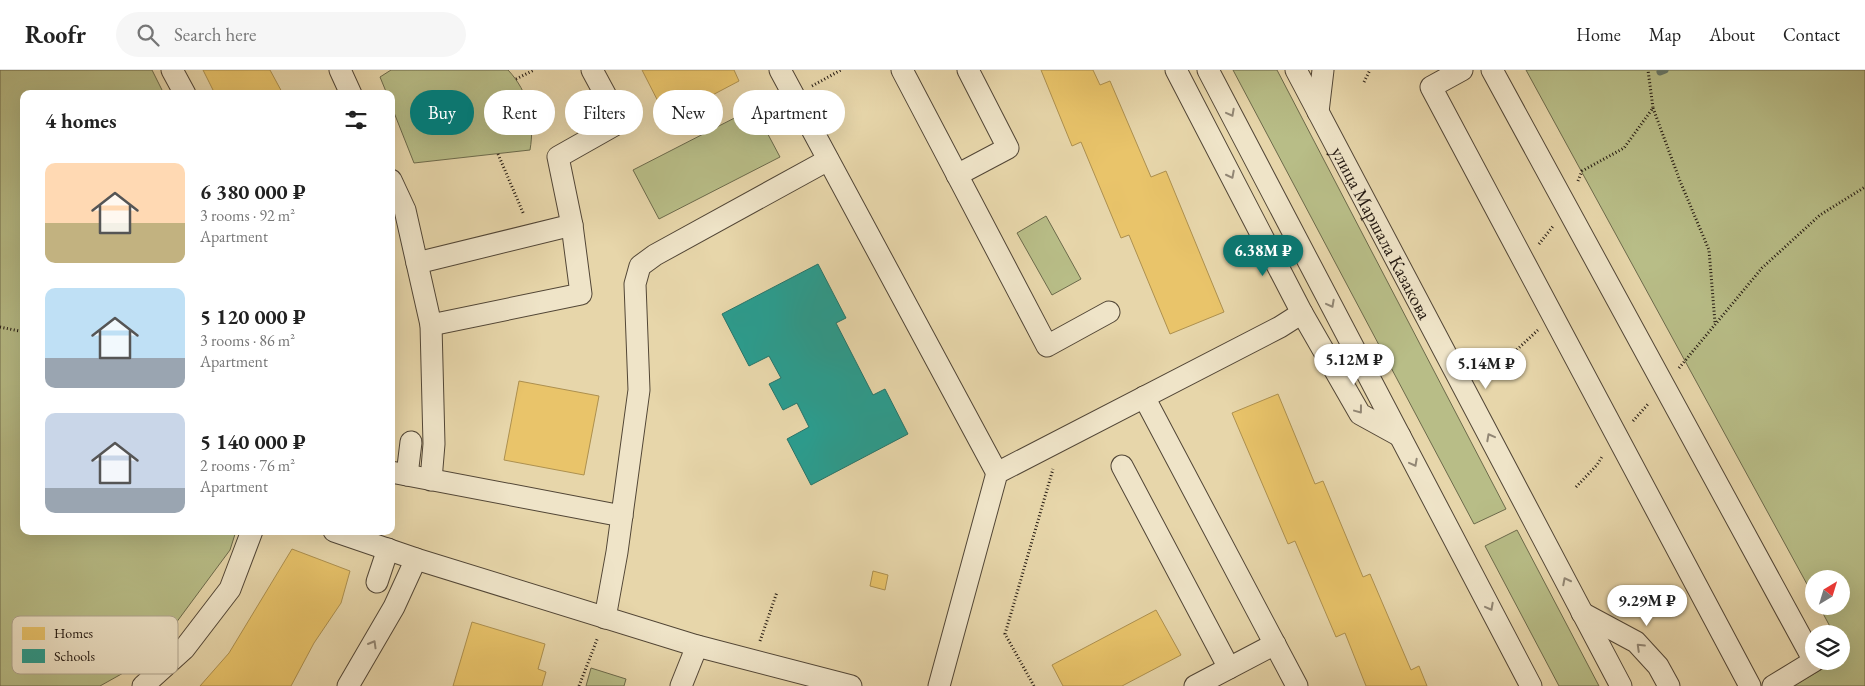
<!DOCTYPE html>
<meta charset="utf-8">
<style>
body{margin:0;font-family:"EB Garamond",serif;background:#f6f6f6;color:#222;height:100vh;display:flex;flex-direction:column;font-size:19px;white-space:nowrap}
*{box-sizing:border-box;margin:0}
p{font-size:16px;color:#767676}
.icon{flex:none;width:28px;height:28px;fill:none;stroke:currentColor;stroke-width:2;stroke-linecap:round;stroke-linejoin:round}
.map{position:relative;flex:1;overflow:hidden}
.drawer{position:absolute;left:20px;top:20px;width:375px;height:445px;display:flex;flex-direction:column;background:#fff;border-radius:10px;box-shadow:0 5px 20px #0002}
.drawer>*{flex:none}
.hud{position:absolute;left:410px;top:20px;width:475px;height:45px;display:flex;gap:10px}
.needle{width:32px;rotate:38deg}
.fabs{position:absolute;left:1805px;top:500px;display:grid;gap:10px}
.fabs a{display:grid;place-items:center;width:45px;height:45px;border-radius:50%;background:#fff;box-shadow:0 5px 20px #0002;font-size:25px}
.price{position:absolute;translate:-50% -42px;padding:0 11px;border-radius:18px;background:#fff;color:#222;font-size:16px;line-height:32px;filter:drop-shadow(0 1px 2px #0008)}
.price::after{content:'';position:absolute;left:50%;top:30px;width:15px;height:11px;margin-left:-8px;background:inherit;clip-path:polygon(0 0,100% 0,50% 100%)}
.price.current{background:#0f766e;color:#fff}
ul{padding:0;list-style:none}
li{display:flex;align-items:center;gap:15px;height:125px;padding:0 25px}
li span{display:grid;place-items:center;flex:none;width:140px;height:100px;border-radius:10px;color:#555}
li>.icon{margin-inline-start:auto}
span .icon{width:60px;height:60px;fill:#fffc;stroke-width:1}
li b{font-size:21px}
h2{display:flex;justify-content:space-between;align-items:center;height:60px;padding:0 25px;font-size:21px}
.tag{padding:0 18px;border-radius:22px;background:#fff;box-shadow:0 5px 20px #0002;font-size:18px;line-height:45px}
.tag.current{background:#0f766e;color:#fff}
header{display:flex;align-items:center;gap:30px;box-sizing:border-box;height:70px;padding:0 25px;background:#fff;border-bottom:1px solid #e0e0e0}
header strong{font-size:24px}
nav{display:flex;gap:28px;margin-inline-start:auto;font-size:18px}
.search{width:350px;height:45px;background:#f6f6f6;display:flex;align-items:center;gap:12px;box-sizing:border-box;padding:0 18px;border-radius:28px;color:#767676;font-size:19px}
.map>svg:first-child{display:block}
</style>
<header>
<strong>Roofr</strong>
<div class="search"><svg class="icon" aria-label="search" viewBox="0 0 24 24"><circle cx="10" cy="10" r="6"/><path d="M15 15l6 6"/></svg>Search here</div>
<nav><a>Home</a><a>Map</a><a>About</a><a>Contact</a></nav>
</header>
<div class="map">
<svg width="1865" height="616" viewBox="0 0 1865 616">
<rect width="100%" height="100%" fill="#e7d6aa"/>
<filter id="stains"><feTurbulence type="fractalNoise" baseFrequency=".004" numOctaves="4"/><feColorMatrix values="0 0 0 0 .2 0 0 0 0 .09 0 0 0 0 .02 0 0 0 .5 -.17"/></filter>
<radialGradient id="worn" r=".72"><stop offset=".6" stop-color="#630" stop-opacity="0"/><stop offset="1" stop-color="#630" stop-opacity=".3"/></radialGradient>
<g fill="#b8bd87" stroke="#6c6a4b">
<path d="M 0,0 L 152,0 L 164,24 L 24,24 L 24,461 L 236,461 L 230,480 L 150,588 L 100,616 L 0,616 Z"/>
<path d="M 391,0 L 508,0 C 529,22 535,51 530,80 L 414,93 L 391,35 L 391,24 L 387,24 L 380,7 Z"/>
<path d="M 1233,0 L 1277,0 L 1506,439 L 1474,454 Z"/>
<path d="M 1526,0 L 1865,0 L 1865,616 L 1793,616 L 1836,591 L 1841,591 L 1841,588 L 1846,585 L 1841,577 L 1841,564 L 1834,564 L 1819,536 L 1841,536 L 1841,509 L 1814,509 L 1814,527 Z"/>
<path d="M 754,38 L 780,87 L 659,149 L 633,100 Z"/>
<path d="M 1046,146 L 1081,209 L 1052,225 L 1017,163 Z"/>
<path d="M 1517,460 L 1599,616 L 1559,616 L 1485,476 Z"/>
<path d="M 591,598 L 626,609 L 624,616 L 586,616 Z"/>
</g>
<g fill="#e9c46a" stroke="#ad904f">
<path d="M 203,0 L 270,0 L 283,24 L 215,24 Z"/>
<path d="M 642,0 L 734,0 L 739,11 L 667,49 Z"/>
<path d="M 1041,0 L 1093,0 L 1100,15 L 1110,11 L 1151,107 L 1166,101 L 1224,242 L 1170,264 L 1129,165 L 1121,168 L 1081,72 L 1072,76 Z"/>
<path d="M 519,311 L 599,326 L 584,405 L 504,390 Z"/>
<path d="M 1278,324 L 1315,414 L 1323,411 L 1363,507 L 1370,504 L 1411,600 L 1419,596 L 1427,616 L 1366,616 L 1345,563 L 1336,567 L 1295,471 L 1288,474 L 1232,343 Z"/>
<path d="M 292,479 L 350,501 L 341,533 L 314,573 L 291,616 L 200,616 L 229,583 Z"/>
<path d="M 873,501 L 888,505 L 885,520 L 870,516 Z"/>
<path d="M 1156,540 L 1181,585 L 1122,616 L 1063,616 L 1052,595 Z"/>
<path d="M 472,552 L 545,574 L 538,599 L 546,602 L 542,616 L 453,616 Z"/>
</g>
<path fill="#2a9d8f" stroke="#277469" d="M 818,194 L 846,248 L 836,253 L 873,325 L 885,319 L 908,364 L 811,415 L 787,369 L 809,357 L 797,333 L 783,340 L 769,314 L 781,308 L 769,286 L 749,296 L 722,244 Z"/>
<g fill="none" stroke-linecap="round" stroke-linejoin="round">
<path stroke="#687868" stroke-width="7" d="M 1660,2 L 1665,0"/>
<g stroke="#524636" stroke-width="23">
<g id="minor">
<path d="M 172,0 L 185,24"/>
<path d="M 340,0 L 351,24"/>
<path d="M 780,0 L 997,403"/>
<path d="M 902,0 L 1047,276 L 1109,242"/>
<path d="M 1176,0 L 1302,243 L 1360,344 L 1400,366"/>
<path d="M 1208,0 L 1531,616"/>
<path id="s1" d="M 1296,0 L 1621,616"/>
<path d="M 1462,0 L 1431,17 L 1750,616"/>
<path d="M 1492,0 L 1814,591 L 1773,616"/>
<path d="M 1318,42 L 1323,0"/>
<path d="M 957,105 L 1008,78 L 968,0"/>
<path d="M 391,110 L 405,140 L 431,255 L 434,374 L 431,410"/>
<path d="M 417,193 L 572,155"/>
<path d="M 431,255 L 581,224 L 572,155 L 558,87 L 620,52 L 592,0"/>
<path d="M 1144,327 L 1297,616"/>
<path d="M 1122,396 L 1229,598"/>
<path d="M 391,402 L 622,446"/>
<path d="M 407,405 L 411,372"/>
<path d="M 334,461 L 416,489 L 697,576 L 851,616"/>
<path d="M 377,512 L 388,479"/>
<path d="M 1582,543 L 1636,572 L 1658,596 L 1669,616"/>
<path d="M 605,548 L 617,482 L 639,320 L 635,214 L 640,196 L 655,185 L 828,90"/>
<path d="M 143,616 L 184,579 L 230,519 L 252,461"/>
<path d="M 348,616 L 394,537 L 416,489"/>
<path d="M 681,616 L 697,576"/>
<path d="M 939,616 L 997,403 L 1280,257 L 1302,243"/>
<path d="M 1195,616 L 1275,574"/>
</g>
</g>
<g stroke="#20160f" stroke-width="3" stroke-dasharray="1 2.5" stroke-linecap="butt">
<path d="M 516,9 L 534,0"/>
<path d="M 1364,12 L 1370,0"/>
<path d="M 812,16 L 841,0"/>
<path d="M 1653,38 L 1680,111 L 1709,180 L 1715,253"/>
<path d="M 498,84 L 524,145"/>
<path d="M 1578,111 L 1582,101 L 1624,78 L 1653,38 L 1648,0"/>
<path d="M 1539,174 L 1554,155"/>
<path d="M 0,257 L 24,262"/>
<path d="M 1509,287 L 1538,260"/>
<path d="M 1679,298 L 1762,198 L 1820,145 L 1865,117"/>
<path d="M 1633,351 L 1649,333"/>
<path d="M 1576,417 L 1597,395 L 1603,385"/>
<path d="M 760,571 L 777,522"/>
<path d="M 579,616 L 598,567"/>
<path d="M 1034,616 L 1005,564 L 1053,399"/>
</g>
<use href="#minor" stroke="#efe4c8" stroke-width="21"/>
</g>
<defs><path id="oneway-chevron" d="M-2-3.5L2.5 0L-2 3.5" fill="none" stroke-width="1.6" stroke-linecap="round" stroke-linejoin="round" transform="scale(1.25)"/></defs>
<g stroke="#928775">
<use href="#oneway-chevron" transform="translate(1231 43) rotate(62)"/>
<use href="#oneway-chevron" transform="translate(1231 105) rotate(63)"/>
<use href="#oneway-chevron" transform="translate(1331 234) rotate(62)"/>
<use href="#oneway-chevron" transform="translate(1359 340) rotate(53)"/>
<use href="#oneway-chevron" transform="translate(1490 367) rotate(-118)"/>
<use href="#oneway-chevron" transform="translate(1414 393) rotate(62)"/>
<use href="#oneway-chevron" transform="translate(1566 511) rotate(-117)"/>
<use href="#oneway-chevron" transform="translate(1490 537) rotate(62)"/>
<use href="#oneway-chevron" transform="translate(373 574) rotate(-60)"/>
<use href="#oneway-chevron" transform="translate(1640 577) rotate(-136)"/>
</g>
<g text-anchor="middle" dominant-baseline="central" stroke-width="5" stroke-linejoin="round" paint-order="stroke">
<g font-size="19" fill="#20160f" stroke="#efe4c8">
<text stroke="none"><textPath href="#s1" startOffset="184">улица Маршала Казакова</textPath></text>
</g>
</g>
<rect x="12" y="546" width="166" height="58" rx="8" fill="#efe4c8" stroke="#b1a690" stroke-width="1"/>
<rect x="22" y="557" width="23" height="13" fill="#e9c46a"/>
<rect x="22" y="579" width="23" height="14" fill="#2a9d8f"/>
<g font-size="14" fill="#20160f">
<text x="54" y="568">Homes</text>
<text x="54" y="591">Schools</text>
</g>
<rect width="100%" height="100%" filter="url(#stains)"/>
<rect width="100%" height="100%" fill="url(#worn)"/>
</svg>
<div class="fabs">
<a><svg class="needle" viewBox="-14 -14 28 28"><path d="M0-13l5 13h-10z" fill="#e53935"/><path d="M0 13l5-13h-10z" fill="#767676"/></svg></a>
<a><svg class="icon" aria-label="layers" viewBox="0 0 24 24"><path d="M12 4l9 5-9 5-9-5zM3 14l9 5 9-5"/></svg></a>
</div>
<b class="price current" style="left:1263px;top:207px">6.38M ₽</b>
<b class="price" style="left:1354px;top:316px">5.12M ₽</b>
<b class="price" style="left:1486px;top:320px">5.14M ₽</b>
<b class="price" style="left:1647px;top:557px">9.29M ₽</b>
<div class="hud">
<a class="tag current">Buy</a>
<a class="tag">Rent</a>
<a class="tag">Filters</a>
<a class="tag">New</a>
<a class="tag">Apartment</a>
</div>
<section class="drawer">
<h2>4 homes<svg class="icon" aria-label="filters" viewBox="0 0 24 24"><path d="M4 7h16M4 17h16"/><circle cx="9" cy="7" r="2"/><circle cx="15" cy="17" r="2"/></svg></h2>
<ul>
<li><span style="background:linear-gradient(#ffd9b3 60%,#c2b280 0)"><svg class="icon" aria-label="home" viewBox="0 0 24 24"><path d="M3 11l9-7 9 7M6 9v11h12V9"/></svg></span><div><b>6 380 000 ₽</b><p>3 rooms · 92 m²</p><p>Apartment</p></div></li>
<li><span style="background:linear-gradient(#bfe0f5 70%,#9aa5b1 0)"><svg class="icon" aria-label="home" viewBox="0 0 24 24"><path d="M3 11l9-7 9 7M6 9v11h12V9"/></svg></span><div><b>5 120 000 ₽</b><p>3 rooms · 86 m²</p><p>Apartment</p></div></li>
<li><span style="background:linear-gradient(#c9d6e8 75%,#9aa5b1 0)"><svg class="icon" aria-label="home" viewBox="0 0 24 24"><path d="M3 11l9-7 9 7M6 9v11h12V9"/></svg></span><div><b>5 140 000 ₽</b><p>2 rooms · 76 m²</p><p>Apartment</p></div></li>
</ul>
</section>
</div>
